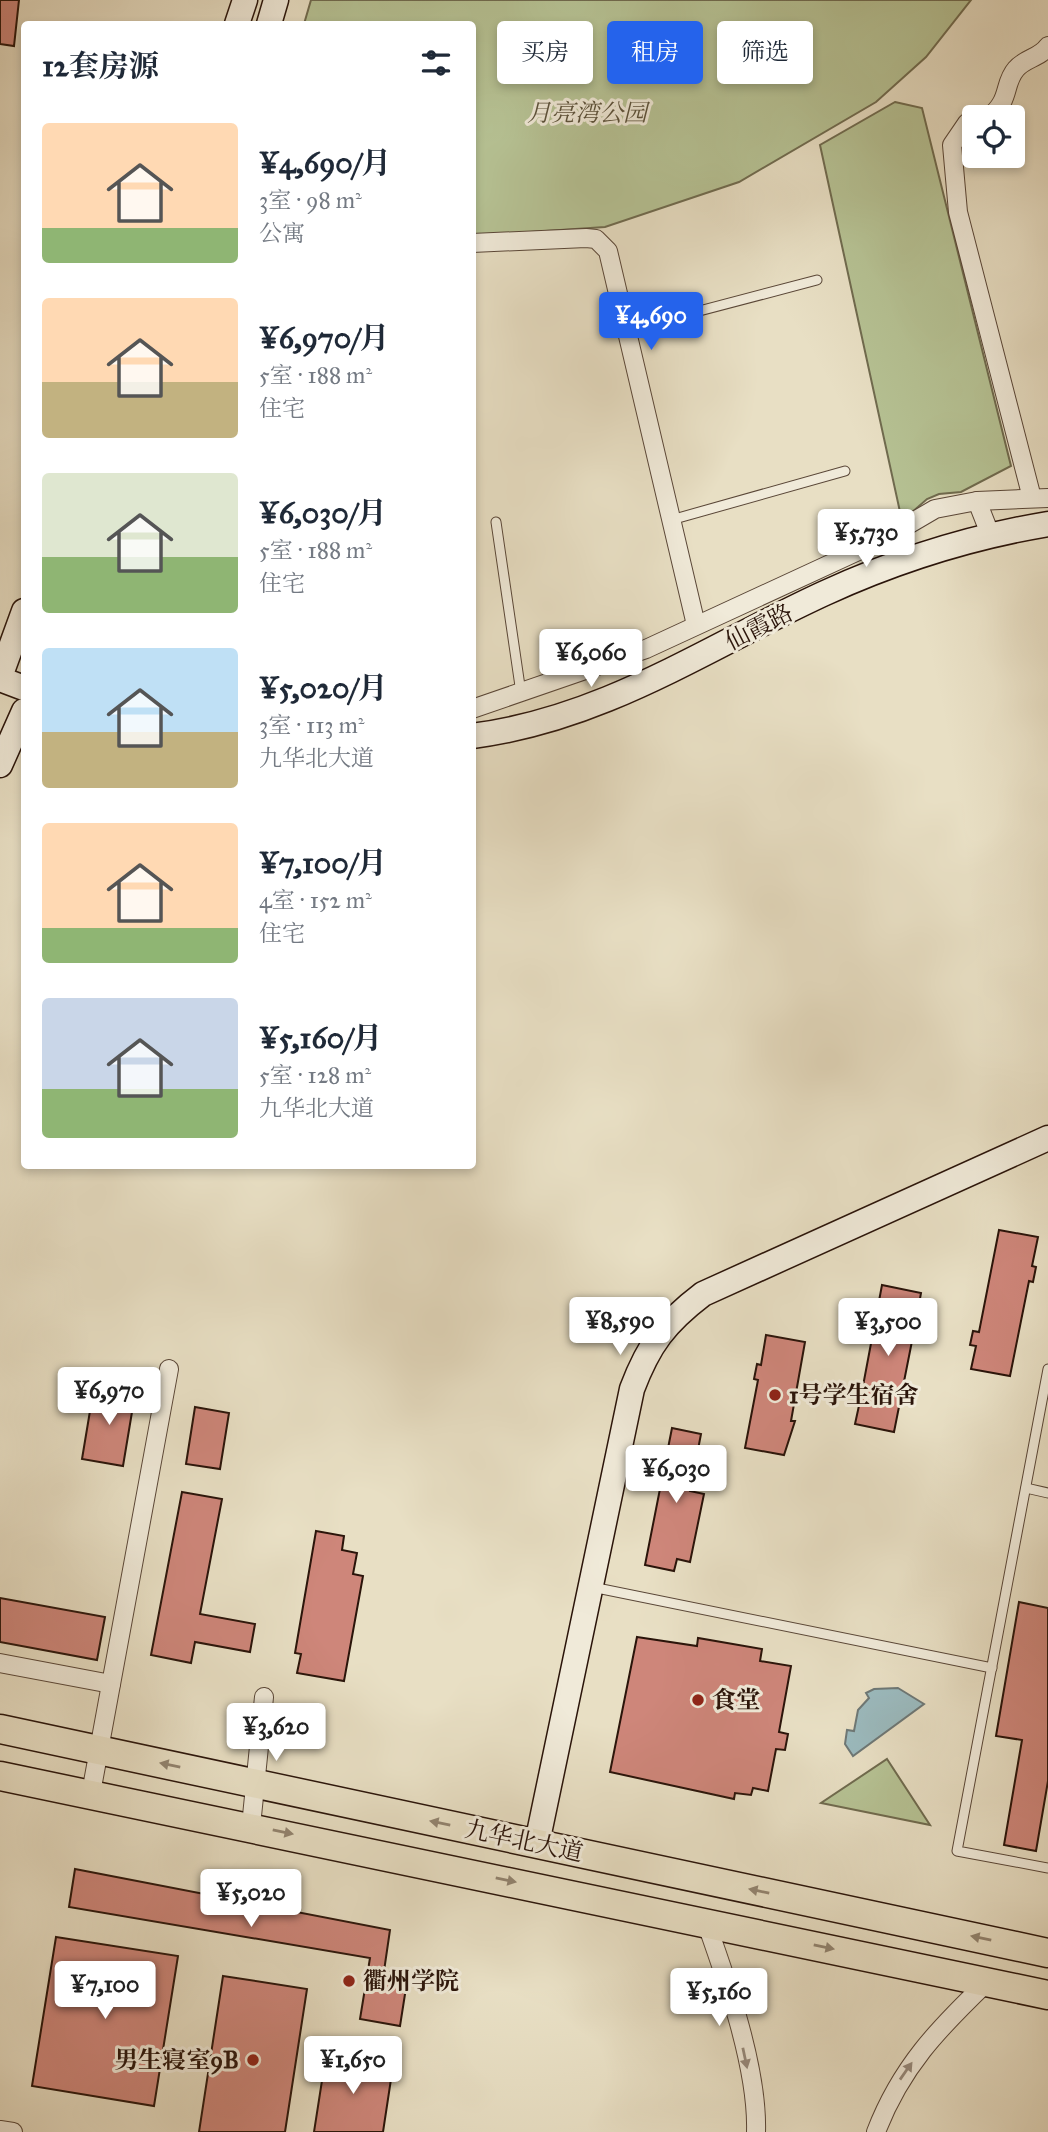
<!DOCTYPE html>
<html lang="zh">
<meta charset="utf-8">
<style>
body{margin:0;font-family:"IM FELL Great Primer","Noto Serif SC",serif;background:#f2f2f3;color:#1f2937;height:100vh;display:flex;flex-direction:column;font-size:26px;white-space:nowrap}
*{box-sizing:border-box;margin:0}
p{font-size:23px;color:#747a83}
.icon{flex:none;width:38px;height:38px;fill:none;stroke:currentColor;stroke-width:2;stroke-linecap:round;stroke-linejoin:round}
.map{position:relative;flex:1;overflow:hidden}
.panel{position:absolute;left:21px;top:21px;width:455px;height:1148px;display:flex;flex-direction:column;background:#fff;border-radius:7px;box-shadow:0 4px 10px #0003}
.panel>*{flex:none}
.guide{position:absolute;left:497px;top:21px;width:444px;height:63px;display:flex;gap:14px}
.controls{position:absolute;left:962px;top:105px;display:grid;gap:14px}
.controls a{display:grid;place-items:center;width:63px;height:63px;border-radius:7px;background:#fff;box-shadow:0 4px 10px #0003;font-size:35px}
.price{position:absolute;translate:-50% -60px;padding:0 16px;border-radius:7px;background:#fff;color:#222;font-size:23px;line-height:46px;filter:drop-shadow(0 2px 4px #0008)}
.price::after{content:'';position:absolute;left:50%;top:42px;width:21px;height:16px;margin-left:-10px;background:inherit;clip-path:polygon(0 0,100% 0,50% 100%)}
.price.on{background:#2563eb;color:#fff}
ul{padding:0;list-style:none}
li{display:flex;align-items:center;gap:21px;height:175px;padding:0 21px}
li span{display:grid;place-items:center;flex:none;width:196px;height:140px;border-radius:7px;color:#555}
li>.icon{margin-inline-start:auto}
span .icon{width:84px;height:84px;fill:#fffc;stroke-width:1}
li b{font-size:30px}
h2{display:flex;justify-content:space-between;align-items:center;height:84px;padding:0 21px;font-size:30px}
.pill{padding:0 24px;border-radius:7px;background:#fff;box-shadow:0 4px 10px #0003;font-size:24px;line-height:63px}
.pill.on{background:#2563eb;color:#fff}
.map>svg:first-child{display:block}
</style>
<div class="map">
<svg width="1048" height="2132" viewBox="0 0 1048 2132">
<rect width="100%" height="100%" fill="#e8dfc4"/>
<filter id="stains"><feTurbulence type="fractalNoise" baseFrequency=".00286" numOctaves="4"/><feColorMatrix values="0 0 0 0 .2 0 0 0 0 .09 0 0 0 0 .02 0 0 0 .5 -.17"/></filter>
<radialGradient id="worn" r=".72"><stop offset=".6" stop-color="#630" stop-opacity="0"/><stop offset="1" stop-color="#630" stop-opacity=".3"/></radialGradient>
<g fill="#b6c294" stroke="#706b4f" stroke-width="2">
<path d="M 311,0 L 971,0 L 926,57 L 876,102 L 739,182 L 605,227 L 473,236 L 472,24 L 304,24 Z"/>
<path d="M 895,102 L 922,108 L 1011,466 L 961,492 L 939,494 L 927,499 L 902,521 L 820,145 Z"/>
<path d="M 887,1759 L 930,1825 L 821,1803 Z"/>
</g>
<path fill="#9bbabe" stroke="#6e7876" stroke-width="2" d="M 898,1688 L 924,1704 L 853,1756 L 845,1744 L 847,1730 L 854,1731 L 858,1710 L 869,1698 L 866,1693 L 874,1689 Z"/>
<g fill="#ce867a" stroke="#2a140a" stroke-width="2">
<path d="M 0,0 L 19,0 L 14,46 L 0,44 Z"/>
<path d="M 999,1230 L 1038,1237 L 1032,1266 L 1036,1267 L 1033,1282 L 1029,1281 L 1010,1376 L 971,1369 L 976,1346 L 970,1345 L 973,1331 L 979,1332 Z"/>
<path d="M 882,1285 L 921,1293 L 916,1321 L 921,1322 L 918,1336 L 913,1336 L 894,1432 L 855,1424 L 860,1401 L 855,1400 L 858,1386 L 863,1386 Z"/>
<path d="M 766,1335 L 805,1342 L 791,1421 L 795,1421 L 784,1455 L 745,1448 L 758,1380 L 754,1379 L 757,1364 L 761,1365 Z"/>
<path d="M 94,1387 L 135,1394 L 123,1466 L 82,1459 Z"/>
<path d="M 195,1407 L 229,1413 L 220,1469 L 186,1464 Z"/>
<path d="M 672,1428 L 701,1434 L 690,1491 L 704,1494 L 690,1562 L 677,1559 L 674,1571 L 645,1565 Z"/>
<path d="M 182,1492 L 222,1499 L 200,1614 L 255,1624 L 250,1652 L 195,1642 L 191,1663 L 151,1655 Z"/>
<path d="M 316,1531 L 344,1536 L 342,1550 L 357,1553 L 353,1574 L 363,1576 L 344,1681 L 297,1673 L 301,1654 L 295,1653 Z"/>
<path d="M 0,1598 L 105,1617 L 97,1660 L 0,1642 Z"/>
<path d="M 1019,1602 L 1048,1608 L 1048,1781 L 1036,1851 L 1004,1845 L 1022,1740 L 996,1736 Z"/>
<path d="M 637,1637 L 697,1646 L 698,1638 L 762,1649 L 760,1661 L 791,1666 L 779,1732 L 788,1734 L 785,1750 L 776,1749 L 768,1791 L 753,1788 L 751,1795 L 735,1793 L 734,1799 L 610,1772 Z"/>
<path d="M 75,1869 L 390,1930 L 384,1971 L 408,1975 L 400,2026 L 360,2019 L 370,1958 L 69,1907 Z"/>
<path d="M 56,1937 L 178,1956 L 154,2106 L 32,2086 Z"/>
<path d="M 223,1976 L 307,1989 L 285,2132 L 199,2132 Z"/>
<path d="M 326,2055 L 393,2066 L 383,2132 L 314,2132 Z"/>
</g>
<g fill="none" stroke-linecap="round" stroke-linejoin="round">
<g stroke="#5a4738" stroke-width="11">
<g id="lane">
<path d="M 627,330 L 817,280"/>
<path d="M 671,520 L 845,471"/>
<path d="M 496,522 L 521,693"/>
<path d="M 1048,1369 L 957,1851 L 1048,1868"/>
<path d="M 1026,1488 L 1048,1493"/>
<path d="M 592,1587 L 992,1668"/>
</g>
</g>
<g stroke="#5a4738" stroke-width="20">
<g id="street">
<path d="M 989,117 C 1011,100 1003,84 1016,69 C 1025,58 1040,58 1048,46"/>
<path d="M 975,121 L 967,123 L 952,145 L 958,212 L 1032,498"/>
<path d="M 472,243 L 586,238 L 596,239 L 608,251 L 696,625"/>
<path d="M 977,501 L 990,534"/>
<path d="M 472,709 L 646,649 L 882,540 L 935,509 L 977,501 L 1048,498"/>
<path d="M 0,1663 L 111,1684"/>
<path d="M 91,1793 L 169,1369"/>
<path d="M 251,1826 L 264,1697"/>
<path d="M 706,1922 C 727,1981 758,2069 756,2132"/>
<path d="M 0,2130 L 13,2132"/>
<path d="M 876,2132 C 901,2067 938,2029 987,1982"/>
</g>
</g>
<g stroke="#2a140a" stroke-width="27">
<g id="secondary">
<path d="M 237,24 L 245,0"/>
<path d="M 269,24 L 276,0"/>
<path d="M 0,677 L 24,611"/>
<path d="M 0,679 L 24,688"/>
<path d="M 472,736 C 605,719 707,647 825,593 C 897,560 971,537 1048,524"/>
<path d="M 0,765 L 24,711"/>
<path d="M 537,1843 L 632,1389 C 649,1344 665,1323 703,1294 L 1048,1138"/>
</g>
</g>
<g stroke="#2a140a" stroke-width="31">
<g id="primary">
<path d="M 0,1729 L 1048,1953"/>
<path d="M 0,1776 L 1048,1995"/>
</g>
</g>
<use href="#lane" stroke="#f0ead9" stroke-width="9"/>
<use href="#street" stroke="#f0ead9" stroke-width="18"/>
<use href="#secondary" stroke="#f0ead9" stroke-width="24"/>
<use href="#primary" stroke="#e8dfc4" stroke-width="28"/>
</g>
<defs><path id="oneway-solid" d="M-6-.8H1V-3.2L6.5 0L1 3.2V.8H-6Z" transform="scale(1.75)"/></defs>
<g fill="#928470">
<use href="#oneway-solid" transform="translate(170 1765) rotate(-168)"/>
<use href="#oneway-solid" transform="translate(440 1823) rotate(-168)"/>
<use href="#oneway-solid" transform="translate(283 1832) rotate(12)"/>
<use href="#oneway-solid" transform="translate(506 1880) rotate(12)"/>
<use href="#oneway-solid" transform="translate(759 1891) rotate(-168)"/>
<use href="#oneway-solid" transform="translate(981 1938) rotate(-168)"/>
<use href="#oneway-solid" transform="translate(824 1947) rotate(12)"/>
</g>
<g fill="#978a7c">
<use href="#oneway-solid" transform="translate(745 2058) rotate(78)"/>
<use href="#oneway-solid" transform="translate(906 2071) rotate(-55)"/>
</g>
<g fill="#8f2418" stroke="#f0ead9" stroke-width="2.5">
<circle cx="775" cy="1395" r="7"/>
<circle cx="698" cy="1700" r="7"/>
<circle cx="349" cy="1981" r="7"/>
<circle cx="253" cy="2060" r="7"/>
</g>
<g text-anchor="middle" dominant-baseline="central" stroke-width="6" stroke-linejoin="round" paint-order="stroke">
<g font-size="24" font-style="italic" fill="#5b513a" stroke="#f0ead9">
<text x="587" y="113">月亮湾公园</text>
</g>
<g font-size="24" fill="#2a140a" stroke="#f0ead9">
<text transform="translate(759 627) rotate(-27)">仙霞路</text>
<text transform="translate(524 1841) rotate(12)">九华北大道</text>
</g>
<g font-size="24" font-weight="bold" fill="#2a140a" stroke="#f0ead9" text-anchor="start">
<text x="789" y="1395">1号学生宿舍</text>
<text x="712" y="1700">食堂</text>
<text x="363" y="1981">衢州学院</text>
<text x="239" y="2060" text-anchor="end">男生寝室9B</text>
</g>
</g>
<rect width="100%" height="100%" filter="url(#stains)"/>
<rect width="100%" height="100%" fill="url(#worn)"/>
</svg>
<div class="controls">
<a><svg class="icon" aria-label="locate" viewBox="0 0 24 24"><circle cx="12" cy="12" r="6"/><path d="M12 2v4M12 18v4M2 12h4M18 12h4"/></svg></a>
</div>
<b class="price on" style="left:651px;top:352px">¥4,690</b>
<b class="price" style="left:866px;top:569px">¥5,730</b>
<b class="price" style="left:591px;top:689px">¥6,060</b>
<b class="price" style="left:620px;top:1357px">¥8,590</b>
<b class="price" style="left:888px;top:1358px">¥3,500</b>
<b class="price" style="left:109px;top:1427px">¥6,970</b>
<b class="price" style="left:676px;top:1505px">¥6,030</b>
<b class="price" style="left:276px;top:1763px">¥3,620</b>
<b class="price" style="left:251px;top:1929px">¥5,020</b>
<b class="price" style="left:105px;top:2021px">¥7,100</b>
<b class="price" style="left:719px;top:2028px">¥5,160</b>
<b class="price" style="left:353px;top:2096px">¥1,650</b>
<div class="guide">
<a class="pill">买房</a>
<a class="pill on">租房</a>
<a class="pill">筛选</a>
</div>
<section class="panel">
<h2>12套房源<svg class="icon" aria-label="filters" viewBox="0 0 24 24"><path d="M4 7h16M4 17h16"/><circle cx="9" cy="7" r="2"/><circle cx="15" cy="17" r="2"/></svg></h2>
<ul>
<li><span style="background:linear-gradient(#ffd9b3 75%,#8fb573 0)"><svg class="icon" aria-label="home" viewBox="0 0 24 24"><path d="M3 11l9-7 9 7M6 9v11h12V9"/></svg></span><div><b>¥4,690/月</b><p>3室 · 98 m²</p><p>公寓</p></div></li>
<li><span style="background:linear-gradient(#ffd9b3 60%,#c2b280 0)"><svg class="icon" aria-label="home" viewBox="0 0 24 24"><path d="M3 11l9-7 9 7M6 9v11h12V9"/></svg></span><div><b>¥6,970/月</b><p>5室 · 188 m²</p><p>住宅</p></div></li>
<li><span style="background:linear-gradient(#dfe7d0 60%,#8fb573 0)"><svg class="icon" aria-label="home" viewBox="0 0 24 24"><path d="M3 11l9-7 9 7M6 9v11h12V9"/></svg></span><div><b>¥6,030/月</b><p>5室 · 188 m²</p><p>住宅</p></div></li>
<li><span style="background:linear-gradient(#bfe0f5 60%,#c2b280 0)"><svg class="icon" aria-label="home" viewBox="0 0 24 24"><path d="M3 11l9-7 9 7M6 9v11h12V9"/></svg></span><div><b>¥5,020/月</b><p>3室 · 113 m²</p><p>九华北大道</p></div></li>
<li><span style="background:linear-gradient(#ffd9b3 75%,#8fb573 0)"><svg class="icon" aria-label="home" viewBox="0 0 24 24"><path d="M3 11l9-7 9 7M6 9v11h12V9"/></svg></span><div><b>¥7,100/月</b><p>4室 · 152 m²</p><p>住宅</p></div></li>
<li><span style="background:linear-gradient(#c9d6e8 65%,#8fb573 0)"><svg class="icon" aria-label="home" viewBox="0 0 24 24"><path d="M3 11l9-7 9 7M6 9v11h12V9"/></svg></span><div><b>¥5,160/月</b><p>5室 · 128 m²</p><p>九华北大道</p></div></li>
</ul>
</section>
</div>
